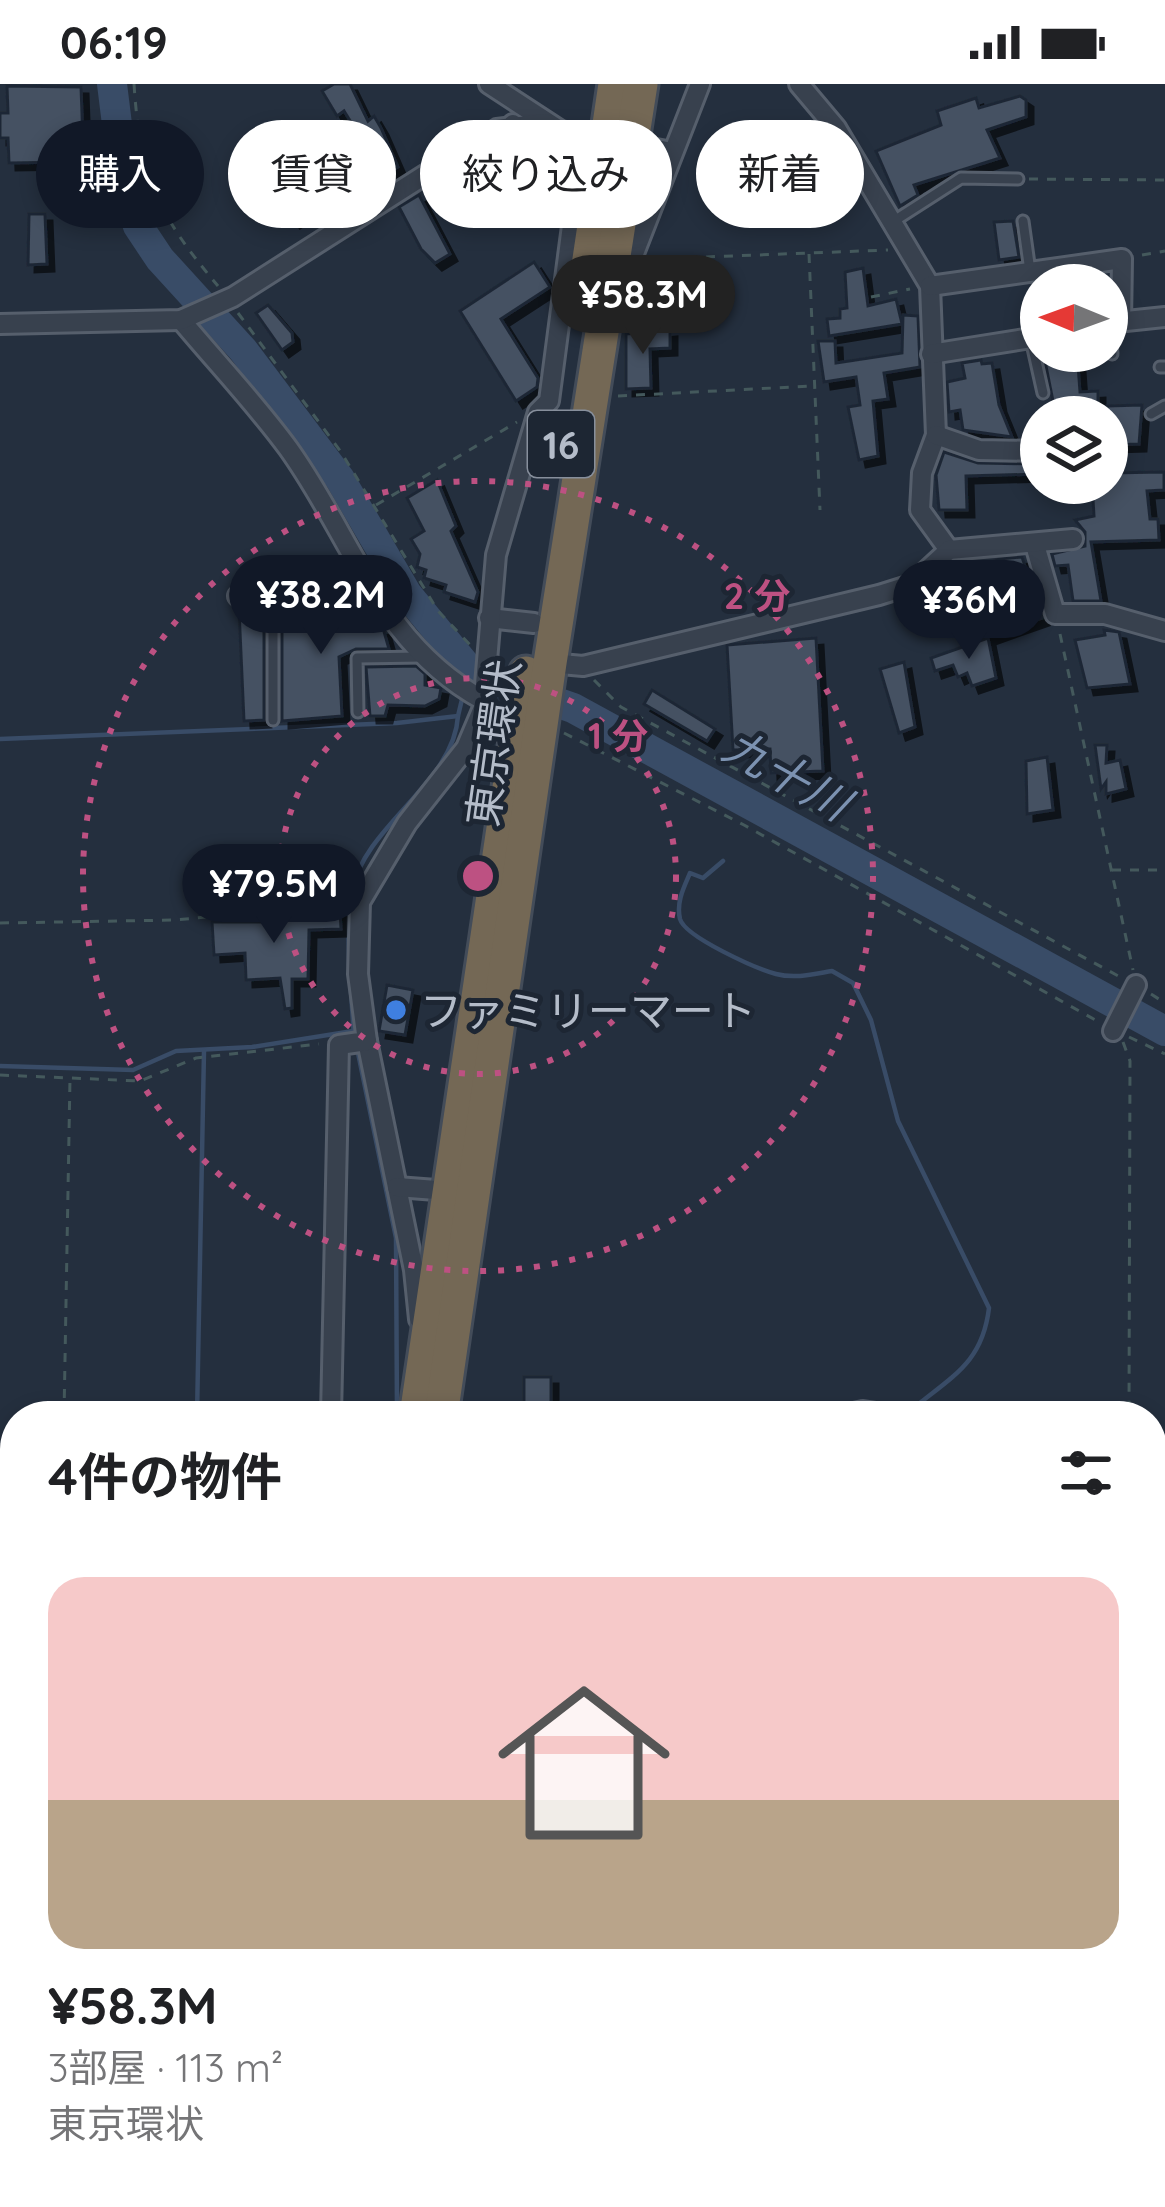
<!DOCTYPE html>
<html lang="ja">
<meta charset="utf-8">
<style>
body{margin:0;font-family:Quicksand,"Noto Sans JP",sans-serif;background:#f6f6f6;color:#202124;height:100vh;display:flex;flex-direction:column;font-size:45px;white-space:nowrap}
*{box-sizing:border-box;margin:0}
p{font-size:39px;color:#757577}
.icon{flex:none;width:66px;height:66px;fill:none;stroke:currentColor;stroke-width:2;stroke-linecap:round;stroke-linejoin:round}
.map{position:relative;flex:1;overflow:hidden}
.drawer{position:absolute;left:0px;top:1317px;width:1167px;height:807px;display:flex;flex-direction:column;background:#fff;border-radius:48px 48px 0 0;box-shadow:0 6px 18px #0003}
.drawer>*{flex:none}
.hud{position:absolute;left:36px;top:36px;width:1095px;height:108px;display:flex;gap:24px}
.needle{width:78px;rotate:271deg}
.controls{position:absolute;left:1020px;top:180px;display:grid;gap:24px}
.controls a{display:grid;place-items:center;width:108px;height:108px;border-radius:50%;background:#fff;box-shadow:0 6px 18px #0003;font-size:60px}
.price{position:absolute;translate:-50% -102px;padding:0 27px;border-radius:42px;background:#111827;color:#fff;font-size:39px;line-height:78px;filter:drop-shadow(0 3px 6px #0008)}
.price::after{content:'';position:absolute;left:50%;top:72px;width:36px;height:27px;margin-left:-18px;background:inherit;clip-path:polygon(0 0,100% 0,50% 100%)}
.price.on{background:#222;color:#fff}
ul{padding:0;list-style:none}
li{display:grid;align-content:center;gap:24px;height:636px;padding:0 48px}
li span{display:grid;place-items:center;height:372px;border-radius:36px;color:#555}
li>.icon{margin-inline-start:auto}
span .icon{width:216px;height:216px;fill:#fffc;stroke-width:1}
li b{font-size:51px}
h2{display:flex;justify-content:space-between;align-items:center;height:144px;padding:0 48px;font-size:51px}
.tag{padding:0 42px;border-radius:54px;background:#fff;box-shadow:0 6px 18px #0003;font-size:42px;line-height:108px}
.tag.on{background:#111827;color:#fff}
.status{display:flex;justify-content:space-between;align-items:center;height:84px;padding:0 60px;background:#fff;direction:ltr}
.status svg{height:33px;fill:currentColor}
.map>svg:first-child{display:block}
</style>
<div class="status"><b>06:19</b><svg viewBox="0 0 49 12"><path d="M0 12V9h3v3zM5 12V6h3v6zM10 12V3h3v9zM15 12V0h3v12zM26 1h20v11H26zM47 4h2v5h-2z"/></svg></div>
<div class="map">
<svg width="1165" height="2123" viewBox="0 0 1165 2123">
<defs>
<filter id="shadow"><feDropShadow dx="7" dy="7" stdDeviation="0" flood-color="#0009"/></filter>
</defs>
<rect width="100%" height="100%" fill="#242f3e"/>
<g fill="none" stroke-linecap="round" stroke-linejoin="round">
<g stroke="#394c67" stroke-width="4.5">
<path d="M 467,601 L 472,589"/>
<path d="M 0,655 L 397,639 L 458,632 L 463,611"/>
<path d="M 723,777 L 703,794 L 690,789 C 684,803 676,818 680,835 C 685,853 757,885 776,890 C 795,895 814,890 832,887 L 853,899 L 871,936 L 898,1037 L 989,1224 C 983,1274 958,1289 921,1318"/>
<path d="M 349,881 C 349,857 347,830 352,806 C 366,740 454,699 458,632"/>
<path d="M 350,893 L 354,953"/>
<path d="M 357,964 L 396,1154 L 397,1332"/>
<path d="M 0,982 L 133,986 L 176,967 L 252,963 L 353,947"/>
<path d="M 197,1332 L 204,967"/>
<path d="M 0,1476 L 15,1476"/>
<path d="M 1152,1550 L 1165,1563"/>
<path d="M 413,2109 L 414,2123"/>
<path d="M 181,2123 L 182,2109"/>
</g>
<path stroke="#394c67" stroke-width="30" d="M 112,0 L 125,105 L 138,142 L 160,175 L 243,266 L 340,395 L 407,510 L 472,589 L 573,624 L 1165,947"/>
</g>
<g fill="#455162" stroke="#1f2835" stroke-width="3" filter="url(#shadow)">
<path d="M 334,0 L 350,0 L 368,37 L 374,32 L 381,44 L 398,83 L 376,97 L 370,87 L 293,137 L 270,104 L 257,113 L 250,101 L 280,74 L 301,97 L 365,61 L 344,27 L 337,32 L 322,7 Z"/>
<path d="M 7,2 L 81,3 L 84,84 L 70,84 L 70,78 L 9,79 L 8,54 L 0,54 L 0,29 L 8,29 Z"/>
<path d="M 1020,12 L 1026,16 L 1026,33 L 987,46 L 1000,74 L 914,101 L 918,111 L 900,122 L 876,67 L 941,41 L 937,27 L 976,14 L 979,24 Z"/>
<path d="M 419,111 L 450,170 L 435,179 L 421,165 L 399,123 Z"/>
<path d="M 29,130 L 45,130 L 47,180 L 28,181 Z"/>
<path d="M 1013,137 L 1019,173 L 999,176 L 994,138 Z"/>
<path d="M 534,178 L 550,203 L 501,235 L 538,294 L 537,303 L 516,317 L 460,227 Z"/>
<path d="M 863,184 L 868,222 L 896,215 L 902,240 L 829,252 L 827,235 L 840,234 L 840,225 L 847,224 L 845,188 Z"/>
<path d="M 268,221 L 292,249 L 293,258 L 282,266 L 256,229 Z"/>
<path d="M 903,231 L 918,232 L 920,283 L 884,289 L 888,315 L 873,317 L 878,372 L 859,376 L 848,323 L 860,321 L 856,293 L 824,298 L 818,257 L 835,257 L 836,279 L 902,269 Z"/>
<path d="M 670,246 L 670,264 L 650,265 L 651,304 L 626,305 L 626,250 Z"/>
<path d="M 1043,267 L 1077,267 L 1080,308 L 1098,307 L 1098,333 L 1050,333 L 1053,317 Z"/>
<path d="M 981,276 L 982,280 L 992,279 L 999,321 L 1012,353 L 963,346 L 960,326 L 949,328 L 947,298 L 965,294 L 962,279 Z"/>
<path d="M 1142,321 L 1139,360 L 1109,361 L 1107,322 Z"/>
<path d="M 944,368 L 978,379 L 1041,380 L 1041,390 L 966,392 L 967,426 L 939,426 L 936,391 Z"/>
<path d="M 1164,388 L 1164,406 L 1147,407 L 1150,435 L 1158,435 L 1159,456 L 1091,458 L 1101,517 L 1073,517 L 1068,481 L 1055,482 L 1052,470 L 1085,462 L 1085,448 L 1075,436 L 1094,432 L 1092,399 L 1107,399 L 1107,389 Z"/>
<path d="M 437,396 L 456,442 L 451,447 L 478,508 L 475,518 L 444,508 L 446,501 L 424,494 L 426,486 L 417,483 L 420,470 L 411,455 L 424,447 L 407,414 Z"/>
<path d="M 1022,473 L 1042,534 L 977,557 L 968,531 L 943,541 L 924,509 L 935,500 L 939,507 L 967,499 L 965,492 L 999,475 Z"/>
<path d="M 367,523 L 369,545 L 383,544 L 389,565 L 356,565 L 339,573 L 342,632 L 282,637 L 282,525 Z"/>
<path d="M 239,525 L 264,525 L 264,636 L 244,637 Z"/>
<path d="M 1104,546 L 1119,548 L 1130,600 L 1087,604 L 1075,556 L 1105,551 Z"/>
<path d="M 816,554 L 823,687 L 771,689 L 770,665 L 733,666 L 727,561 Z"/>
<path d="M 988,554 L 996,594 L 972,602 L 967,589 L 958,593 L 953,581 L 935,587 L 931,574 Z"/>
<path d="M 904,578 L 915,643 L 899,649 L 880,585 Z"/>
<path d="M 416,582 L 425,590 L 425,601 L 441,604 L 439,615 L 425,622 L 388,621 L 385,632 L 370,632 L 366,583 Z"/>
<path d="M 652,606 L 715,645 L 707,657 L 644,620 Z"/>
<path d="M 1095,661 L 1107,661 L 1106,679 L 1120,676 L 1126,705 L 1106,710 L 1106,698 L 1101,705 Z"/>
<path d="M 1047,673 L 1053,726 L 1027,730 L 1026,677 Z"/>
<path d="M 340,826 L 341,845 L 309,846 L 308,895 L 292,895 L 292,924 L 285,925 L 280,894 L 246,896 L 245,869 L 214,871 L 212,838 L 282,838 L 281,831 Z"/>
<path d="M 387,901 L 413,906 L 405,951 L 379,947 Z"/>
<rect x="524" y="1293" width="27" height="39"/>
<path d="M 1165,1812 L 1165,1885 L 1152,1878 L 1152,1835 Z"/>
</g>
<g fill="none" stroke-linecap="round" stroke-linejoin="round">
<g stroke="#565f6c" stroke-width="15">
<g id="lane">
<path d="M 894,137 L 961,94 L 1018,95"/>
<path d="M 1023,137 L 1030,187"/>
<path d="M 1109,240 L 1112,270"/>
<path d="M 1031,255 L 1043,309"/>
<path d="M 1160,283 L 1165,283"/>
<path d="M 1151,330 L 1165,322"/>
<path d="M 358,628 L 357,574 L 422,573"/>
<path d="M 273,636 L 273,511"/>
<path d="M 1152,1634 L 1165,1634"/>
<path d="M 1152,1718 L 1165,1695"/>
</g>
</g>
<g stroke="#565f6c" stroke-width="24">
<g id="street">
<path d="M 489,0 L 561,47 L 672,68"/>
<path d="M 799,0 L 836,44 L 930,202 L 936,351 L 922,389 L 920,426 L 949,466"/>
<path d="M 612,174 L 633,172 L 700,0"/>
<path d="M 930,202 L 1122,175 L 1121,238"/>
<path d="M 181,236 C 216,278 255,319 288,364 C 353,454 379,559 483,616"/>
<path d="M 1107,239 L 1165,233"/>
<path d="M 0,240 L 181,236 L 233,213 L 497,45 L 545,39"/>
<path d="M 931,270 L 1031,254 L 1041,247"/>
<path d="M 936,351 L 979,366 L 1041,367"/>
<path d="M 1035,461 L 1055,530 L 1105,530 L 1165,547"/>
<path d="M 238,512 L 371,509"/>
<path d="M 489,534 L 534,539"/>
<path d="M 550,579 L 583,582 L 879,511 L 911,501 L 949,466 L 1073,455"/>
<path d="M 1113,947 L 1136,901"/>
<path d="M 367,957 L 414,1186 L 419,1235"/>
<path d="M 397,1103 L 449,1107"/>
<path d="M 331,1332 L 339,961 L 367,957 L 358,890 L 360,818 L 407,739 L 466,664 L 483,624 L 496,471 L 538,328 L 549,317 L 575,119 L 539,64 L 521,56 L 513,40"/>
<path d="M 840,1332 L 863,1327 L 896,1332"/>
<path d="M 1152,1572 L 1165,1586"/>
<path d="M 0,1746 L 15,1746"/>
<path d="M 1152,2024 L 1165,2001"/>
<path d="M 670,2109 L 694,2123"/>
<path d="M 316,2123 L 317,2109"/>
<path d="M 493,2123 L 501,2109"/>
<path d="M 791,2123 L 798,2109"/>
<path d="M 1096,2123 L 1104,2109"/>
</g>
</g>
<g stroke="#565f6c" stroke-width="33">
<path id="secondary" d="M 1152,1986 L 1165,1993"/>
</g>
<g stroke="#434c59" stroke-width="39">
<g id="highway">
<path d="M 588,182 L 615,0"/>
<path d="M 416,1332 L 526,589"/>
<path d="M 441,1332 L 550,579 L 641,0"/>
<path d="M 442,2109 L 447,2123"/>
<path d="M 468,2109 L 474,2123"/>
</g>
</g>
<g stroke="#44595c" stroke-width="3" stroke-dasharray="9 9" stroke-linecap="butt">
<path d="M 134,0 C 140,93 158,131 218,202"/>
<path d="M 1029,95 L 1165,96"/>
<path d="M 809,170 L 820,426"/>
<path d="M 1142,171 L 1165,167"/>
<path d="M 652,175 L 888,166"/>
<path d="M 871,213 L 910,205"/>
<path d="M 238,229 L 341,368 L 438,527 L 473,564"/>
<path d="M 618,312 L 812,302"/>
<path d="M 376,421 L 517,338"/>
<path d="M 1060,550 L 1133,886"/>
<path d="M 594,596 L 621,623 L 1122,894"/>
<path d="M 564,649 L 744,741 L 1099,938"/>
<path d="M 1112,786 L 1165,786"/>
<path d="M 0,839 L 175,836 L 340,820"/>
<path d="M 1151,910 L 1165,919"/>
<path d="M 1129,953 L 1165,970"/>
<path d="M 1123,958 L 1130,977 L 1129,1332"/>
<path d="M 0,991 L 140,997 L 196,974 L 319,960"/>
<path d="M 64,1332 L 70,994"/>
<path d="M 0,1461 L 15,1462"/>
<path d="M 1152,1529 L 1165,1545"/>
<path d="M 1152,1612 L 1165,1612"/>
<path d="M 47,2123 L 47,2109"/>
</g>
<use href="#lane" stroke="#38414e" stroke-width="9"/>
<use href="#street" stroke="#38414e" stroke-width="18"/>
<use href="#secondary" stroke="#465061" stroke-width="27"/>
<use href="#highway" stroke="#746855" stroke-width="33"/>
</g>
<g fill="none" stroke="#bd5182" stroke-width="6" stroke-dasharray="6 12">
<circle cx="478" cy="792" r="198"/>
<circle cx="478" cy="792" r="395"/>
</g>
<circle fill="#3f7fe0" stroke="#1d2633" stroke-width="4.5" cx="396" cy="926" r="12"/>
<g text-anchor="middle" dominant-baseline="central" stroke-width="10" stroke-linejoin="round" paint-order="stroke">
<rect fill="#1d2633" stroke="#878f9c" stroke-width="3" x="528" y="327" width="66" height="66" rx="9"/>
<g font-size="39" font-weight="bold" fill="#b4bcc9">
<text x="561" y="360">16</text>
</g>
<g font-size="42" fill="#b4bcc9" stroke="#1d2633">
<text transform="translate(493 659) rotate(-82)">東京環状</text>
</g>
<g font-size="42" fill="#b4bcc9" stroke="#1d2633" text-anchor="start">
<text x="420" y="926">ファミリーマート</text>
</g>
<g font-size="45" font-style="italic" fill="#7c92b1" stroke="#1d2633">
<text transform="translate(787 690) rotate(29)">九十川</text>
</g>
</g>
<circle cx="478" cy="792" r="18" fill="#bd5182" stroke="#1d2633" stroke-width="6"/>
<g font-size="36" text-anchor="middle" font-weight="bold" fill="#bd5182" stroke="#1d2633" stroke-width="10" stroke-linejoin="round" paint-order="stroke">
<text x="757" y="525">2 分</text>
<text x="618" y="665">1 分</text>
</g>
</svg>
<div class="controls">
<a><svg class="needle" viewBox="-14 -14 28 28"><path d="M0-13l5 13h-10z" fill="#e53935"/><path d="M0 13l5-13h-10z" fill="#757577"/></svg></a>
<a><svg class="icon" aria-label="layers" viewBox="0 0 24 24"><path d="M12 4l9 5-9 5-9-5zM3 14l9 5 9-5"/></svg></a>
</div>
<b class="price on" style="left:643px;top:273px">¥58.3M</b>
<b class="price" style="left:321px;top:573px">¥38.2M</b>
<b class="price" style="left:969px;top:578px">¥36M</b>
<b class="price" style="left:274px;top:862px">¥79.5M</b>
<div class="hud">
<a class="tag on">購入</a>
<a class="tag">賃貸</a>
<a class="tag">絞り込み</a>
<a class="tag">新着</a>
</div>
<section class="drawer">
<h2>4件の物件<svg class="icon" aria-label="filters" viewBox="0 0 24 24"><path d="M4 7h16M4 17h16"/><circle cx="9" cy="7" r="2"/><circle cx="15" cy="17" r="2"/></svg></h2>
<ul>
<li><span style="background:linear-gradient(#f6c9c9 60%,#b9a48a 0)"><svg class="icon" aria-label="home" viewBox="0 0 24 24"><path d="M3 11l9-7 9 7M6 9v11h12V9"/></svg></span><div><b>¥58.3M</b><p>3部屋 · 113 m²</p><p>東京環状</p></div></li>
</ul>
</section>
</div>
